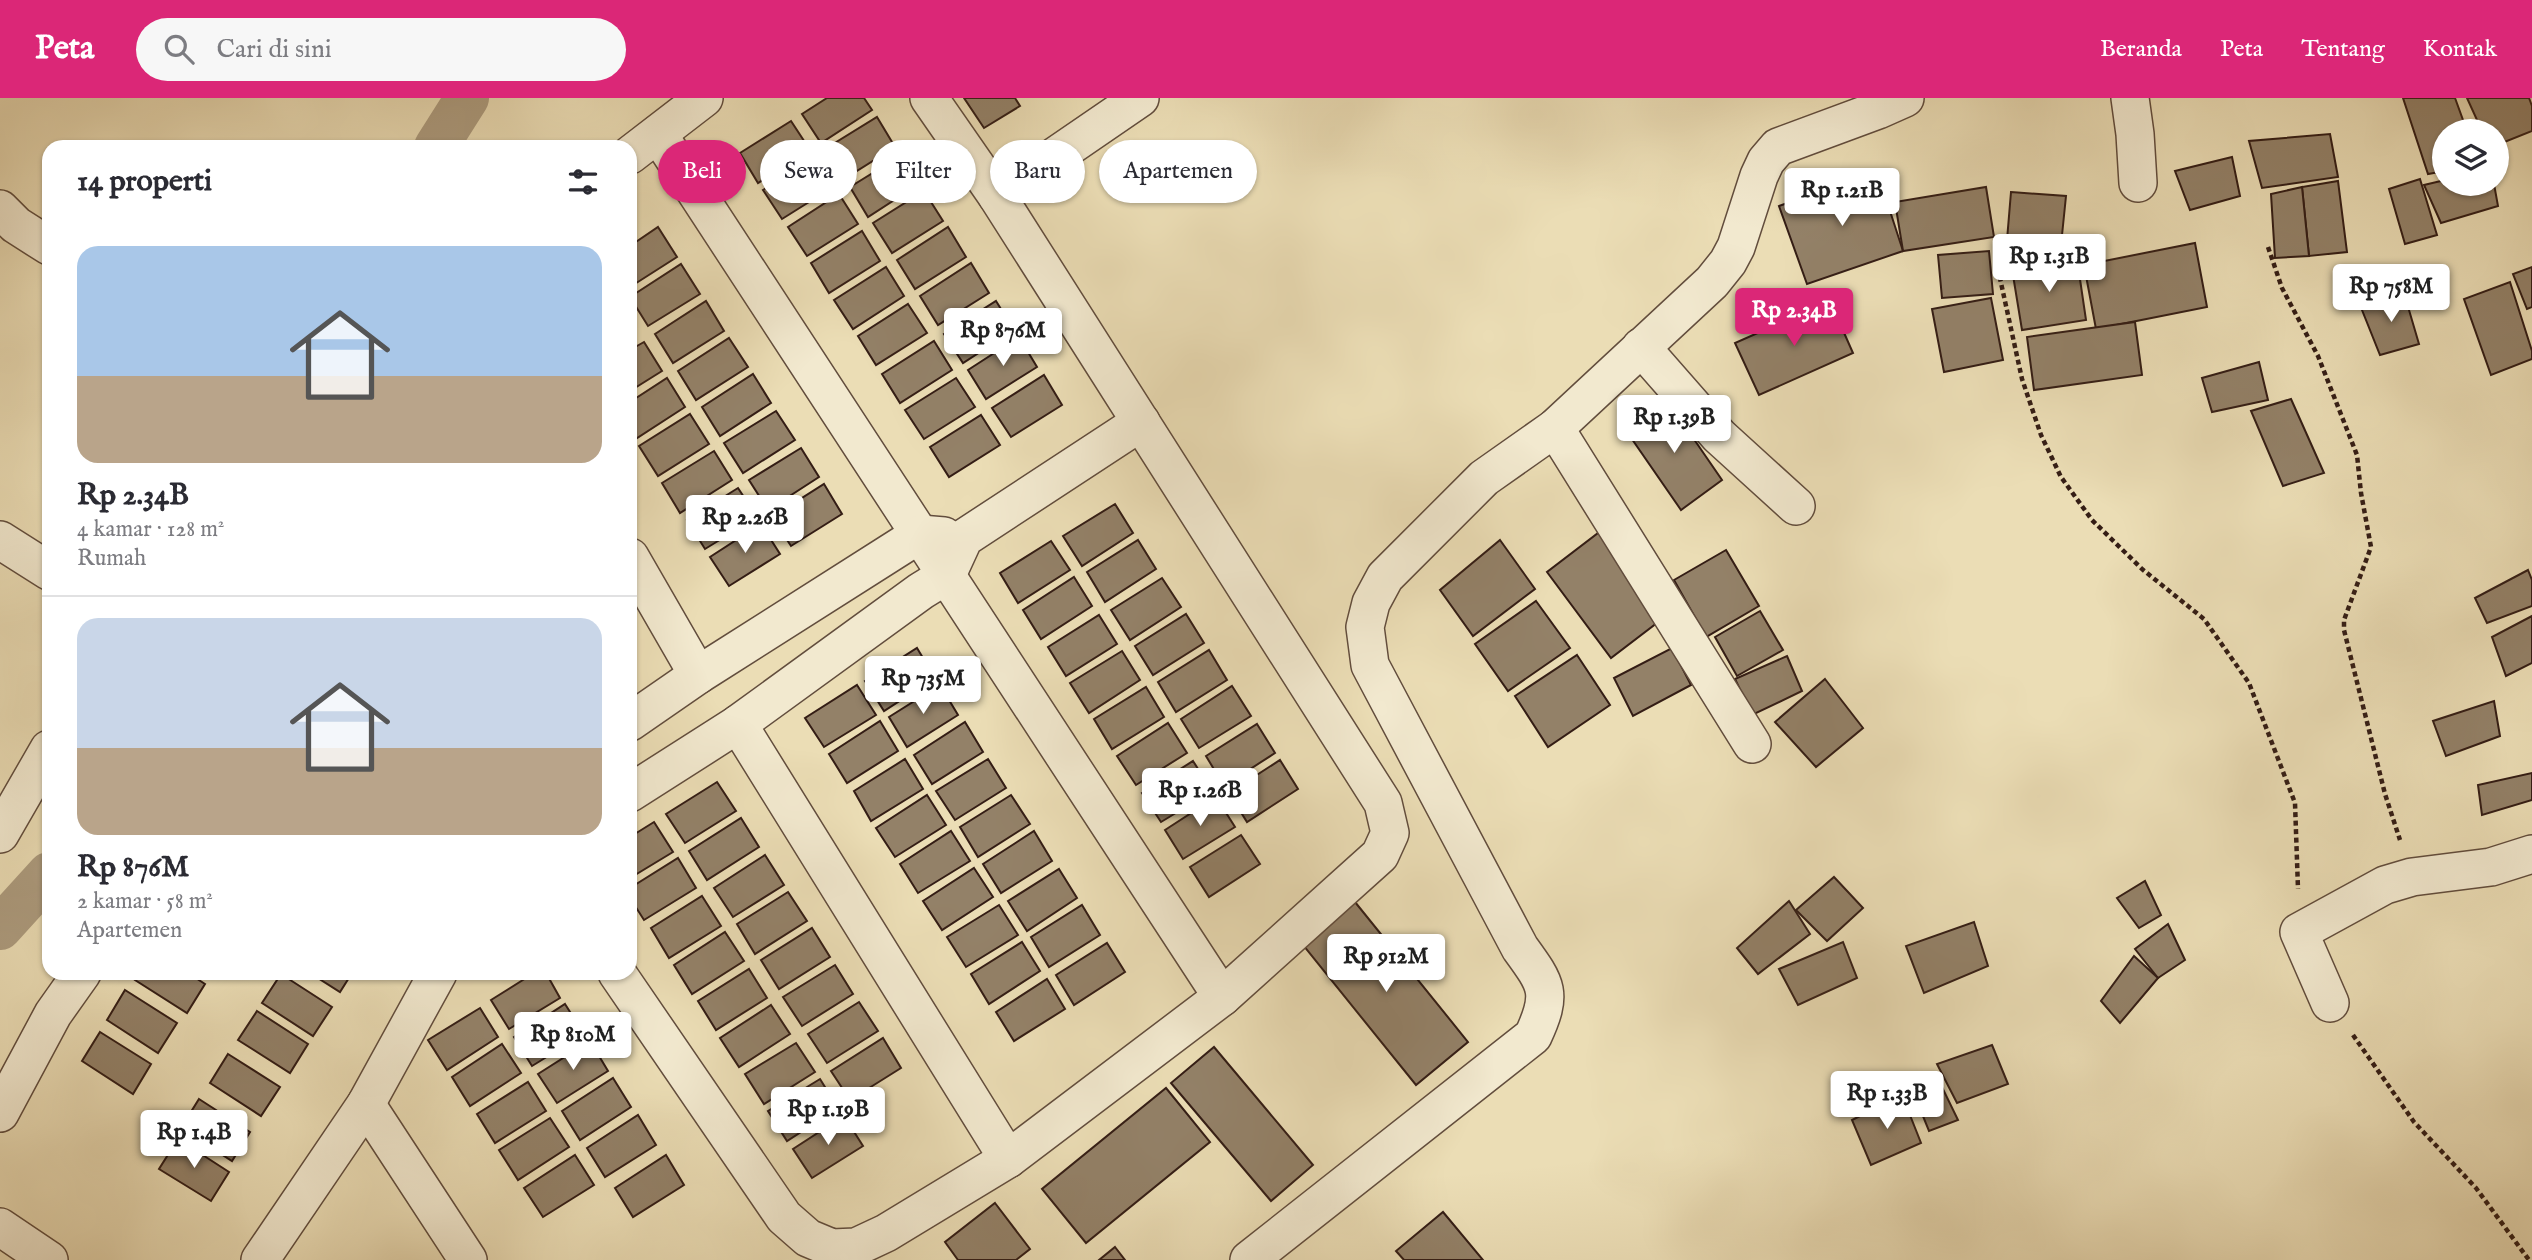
<!DOCTYPE html>
<html lang="id">
<meta charset="utf-8">
<style>
body{margin:0;font-family:"IM FELL English",serif;background:#f7f7f7;color:#2b2b33;height:100vh;display:flex;flex-direction:column;font-size:26px;white-space:nowrap}
*{box-sizing:border-box;margin:0}
p{font-size:23px;color:#7c7c81}
.icon{flex:none;width:38px;height:38px;fill:none;stroke:currentColor;stroke-width:2;stroke-linecap:round;stroke-linejoin:round}
.map{position:relative;flex:1;overflow:hidden}
.panel{position:absolute;left:42px;top:42px;width:595px;height:840px;display:flex;flex-direction:column;background:#fff;border-radius:21px;box-shadow:0 2px 5px #0004}
.panel>*{flex:none}
.banner{position:absolute;left:658px;top:42px;width:665px;height:63px;display:flex;gap:14px}
.fabs{position:absolute;left:2432px;top:21px;display:grid;gap:14px}
.fabs a{display:grid;place-items:center;width:77px;height:77px;border-radius:50%;background:#fff;box-shadow:0 2px 5px #0004;font-size:35px}
.price{position:absolute;translate:-50% -60px;padding:0 16px;border-radius:7px;background:#fff;color:#222;font-size:23px;line-height:46px;filter:drop-shadow(0 2px 4px #0008)}
.price::after{content:'';position:absolute;left:50%;top:42px;width:21px;height:16px;margin-left:-10px;background:inherit;clip-path:polygon(0 0,100% 0,50% 100%)}
.price.selected{background:#db2777;color:#fff}
ul{padding:0;list-style:none}
li{display:grid;align-content:center;gap:14px;height:371px;padding:0 35px}
li+li{border-top:2px solid #e1e1e2}
li span{display:grid;place-items:center;height:217px;border-radius:21px;color:#555}
li>.icon{margin-inline-start:auto}
span .icon{width:126px;height:126px;fill:#fffc;stroke-width:1}
li b{font-size:30px}
h2{display:flex;justify-content:space-between;align-items:center;height:84px;padding:0 35px;font-size:30px}
.tag{padding:0 24px;border-radius:32px;background:#fff;box-shadow:0 2px 5px #0004;font-size:24px;line-height:63px}
.tag.selected{background:#db2777;color:#fff}
header{display:flex;align-items:center;gap:42px;box-sizing:border-box;height:98px;padding:0 35px;background:#db2777;color:#fff}
header strong{font-size:33px}
nav{display:flex;gap:38px;margin-inline-start:auto;font-size:24px}
.search{width:490px;height:63px;background:#f7f7f7;display:flex;align-items:center;gap:18px;box-sizing:border-box;padding:0 24px;border-radius:38px;color:#7c7c81;font-size:26px}
.map>svg:first-child{display:block}
</style>
<header>
<strong>Peta</strong>
<div class="search"><svg class="icon" aria-label="search" viewBox="0 0 24 24"><circle cx="10" cy="10" r="6"/><path d="M15 15l6 6"/></svg>Cari di sini</div>
<nav><a>Beranda</a><a>Peta</a><a>Tentang</a><a>Kontak</a></nav>
</header>
<div class="map">
<svg width="2532" height="1162" viewBox="0 0 2532 1162">
<rect width="100%" height="100%" fill="#ebddb5"/>
<filter id="stains"><feTurbulence type="fractalNoise" baseFrequency=".00286" numOctaves="4"/><feColorMatrix values="0 0 0 0 .2 0 0 0 0 .09 0 0 0 0 .02 0 0 0 .5 -.17"/></filter>
<radialGradient id="worn" r=".72"><stop offset=".6" stop-color="#630" stop-opacity="0"/><stop offset="1" stop-color="#630" stop-opacity=".3"/></radialGradient>
<g fill="none" stroke-linecap="round" stroke-linejoin="round">
<g stroke="#ad9c7f" stroke-width="44">
<path d="M 436,49 L 467,0"/>
<path d="M 0,830 L 49,776"/>
</g>
</g>
<g fill="#938168" stroke="#341d15" stroke-width="2">
<path d="M 827,0 L 864,0 L 872,12 L 821,45 L 802,16 Z"/>
<path d="M 964,0 L 1015,0 L 1020,8 L 984,30 Z"/>
<path d="M 2403,0 L 2455,0 L 2467,33 L 2445,33 L 2445,73 L 2428,76 Z"/>
<path d="M 2467,0 L 2529,0 L 2532,8 L 2532,33 L 2497,47 L 2497,33 L 2482,33 Z"/>
<path d="M 877,19 L 895,49 L 844,81 L 825,51 Z"/>
<path d="M 791,23 L 810,52 L 758,85 L 740,55 Z"/>
<path d="M 2330,36 L 2338,79 L 2262,90 L 2249,43 Z"/>
<path d="M 902,57 L 919,86 L 868,119 L 850,89 Z"/>
<path d="M 2232,59 L 2240,98 L 2190,112 L 2175,73 Z"/>
<path d="M 814,60 L 833,89 L 782,121 L 763,92 Z"/>
<path d="M 1877,73 L 1903,153 L 1807,186 L 1779,108 Z"/>
<path d="M 2420,81 L 2437,137 L 2405,146 L 2389,91 Z"/>
<path d="M 2445,82 L 2445,86 L 2494,86 L 2498,108 L 2441,125 L 2424,87 Z"/>
<path d="M 2338,83 L 2347,154 L 2309,158 L 2302,89 Z"/>
<path d="M 1986,89 L 1994,139 L 1903,153 L 1895,104 Z"/>
<path d="M 2302,89 L 2309,158 L 2275,160 L 2271,96 Z"/>
<path d="M 924,93 L 943,123 L 892,155 L 873,125 Z"/>
<path d="M 2011,94 L 2066,98 L 2061,147 L 2007,142 Z"/>
<path d="M 839,96 L 858,126 L 807,158 L 788,129 Z"/>
<path d="M 658,129 L 677,159 L 630,189 L 630,148 Z"/>
<path d="M 948,129 L 966,159 L 915,191 L 897,162 Z"/>
<path d="M 862,133 L 880,163 L 829,195 L 811,165 Z"/>
<path d="M 2195,145 L 2207,209 L 2096,231 L 2084,167 Z"/>
<path d="M 1989,153 L 1993,196 L 1942,200 L 1938,157 Z"/>
<path d="M 2077,161 L 2086,222 L 2022,232 L 2012,171 Z"/>
<path d="M 971,165 L 989,195 L 938,227 L 920,198 Z"/>
<path d="M 681,166 L 700,196 L 648,228 L 630,199 Z"/>
<path d="M 886,169 L 904,198 L 853,231 L 834,202 Z"/>
<path d="M 2532,169 L 2532,209 L 2527,211 L 2513,176 Z"/>
<path d="M 2510,184 L 2532,253 L 2532,261 L 2491,277 L 2464,201 Z"/>
<path d="M 2404,195 L 2419,246 L 2380,257 L 2360,207 Z"/>
<path d="M 1991,200 L 2003,262 L 1944,274 L 1932,211 Z"/>
<path d="M 706,203 L 724,233 L 673,265 L 655,236 Z"/>
<path d="M 996,203 L 1014,232 L 963,265 L 944,236 Z"/>
<path d="M 1830,203 L 1853,255 L 1759,297 L 1735,245 Z"/>
<path d="M 908,206 L 927,235 L 876,267 L 858,238 Z"/>
<path d="M 2135,224 L 2142,277 L 2034,292 L 2027,239 Z"/>
<path d="M 1019,239 L 1037,269 L 986,301 L 968,272 Z"/>
<path d="M 729,240 L 748,269 L 696,302 L 678,273 Z"/>
<path d="M 934,243 L 952,272 L 900,305 L 882,276 Z"/>
<path d="M 644,244 L 662,273 L 630,293 L 630,252 Z"/>
<path d="M 2259,264 L 2268,302 L 2212,314 L 2202,280 Z"/>
<path d="M 753,276 L 771,305 L 720,338 L 702,309 Z"/>
<path d="M 1044,277 L 1062,307 L 1011,339 L 992,310 Z"/>
<path d="M 667,280 L 685,309 L 634,342 L 630,335 L 630,304 Z"/>
<path d="M 956,280 L 975,309 L 924,341 L 905,312 Z"/>
<path d="M 2291,301 L 2324,375 L 2283,388 L 2251,313 Z"/>
<path d="M 1667,302 L 1722,382 L 1681,412 L 1625,331 Z"/>
<path d="M 776,313 L 795,342 L 743,375 L 724,345 Z"/>
<path d="M 690,316 L 709,346 L 658,378 L 639,348 Z"/>
<path d="M 981,317 L 1000,347 L 949,379 L 930,349 Z"/>
<path d="M 801,350 L 819,379 L 768,412 L 749,382 Z"/>
<path d="M 714,353 L 732,382 L 680,415 L 662,385 Z"/>
<path d="M 824,386 L 842,416 L 791,448 L 772,419 Z"/>
<path d="M 738,390 L 757,419 L 705,451 L 687,422 Z"/>
<path d="M 1115,406 L 1133,435 L 1082,468 L 1063,438 Z"/>
<path d="M 761,426 L 780,456 L 729,488 L 710,459 Z"/>
<path d="M 1602,432 L 1666,518 L 1611,560 L 1547,474 Z"/>
<path d="M 1138,442 L 1156,471 L 1105,504 L 1087,474 Z"/>
<path d="M 1500,442 L 1535,491 L 1473,538 L 1440,492 Z"/>
<path d="M 1051,443 L 1070,472 L 1018,505 L 1000,475 Z"/>
<path d="M 1726,452 L 1759,508 L 1706,539 L 1674,482 Z"/>
<path d="M 2528,472 L 2532,482 L 2532,508 L 2487,525 L 2475,500 Z"/>
<path d="M 1074,479 L 1092,508 L 1041,541 L 1023,512 Z"/>
<path d="M 1162,480 L 1181,509 L 1130,542 L 1111,512 Z"/>
<path d="M 1536,503 L 1570,550 L 1508,593 L 1475,546 Z"/>
<path d="M 1760,513 L 1783,552 L 1737,578 L 1715,539 Z"/>
<path d="M 1186,516 L 1204,545 L 1153,577 L 1135,548 Z"/>
<path d="M 1099,517 L 1117,546 L 1066,578 L 1048,549 Z"/>
<path d="M 2532,518 L 2532,565 L 2506,578 L 2492,539 Z"/>
<path d="M 917,550 L 935,580 L 884,613 L 865,583 Z"/>
<path d="M 1672,550 L 1691,587 L 1633,618 L 1614,580 Z"/>
<path d="M 1209,552 L 1227,582 L 1176,614 L 1158,584 Z"/>
<path d="M 1122,553 L 1140,582 L 1089,615 L 1070,585 Z"/>
<path d="M 1577,557 L 1610,607 L 1548,649 L 1515,598 Z"/>
<path d="M 1787,558 L 1802,593 L 1752,617 L 1735,581 Z"/>
<path d="M 1825,581 L 1863,630 L 1816,669 L 1775,624 Z"/>
<path d="M 857,587 L 876,617 L 824,649 L 805,620 Z"/>
<path d="M 940,587 L 958,617 L 907,649 L 889,619 Z"/>
<path d="M 1232,588 L 1251,618 L 1199,650 L 1181,621 Z"/>
<path d="M 1146,589 L 1164,619 L 1112,651 L 1094,621 Z"/>
<path d="M 2494,603 L 2500,638 L 2446,658 L 2433,623 Z"/>
<path d="M 880,623 L 898,653 L 847,685 L 829,656 Z"/>
<path d="M 965,624 L 983,654 L 932,686 L 914,657 Z"/>
<path d="M 1168,625 L 1187,655 L 1136,687 L 1117,658 Z"/>
<path d="M 1257,626 L 1275,655 L 1224,688 L 1206,658 Z"/>
<path d="M 905,661 L 923,691 L 871,723 L 854,693 Z"/>
<path d="M 988,661 L 1006,690 L 955,722 L 936,693 Z"/>
<path d="M 1280,662 L 1298,691 L 1247,724 L 1229,695 Z"/>
<path d="M 1193,663 L 1212,693 L 1161,724 L 1142,695 Z"/>
<path d="M 2532,675 L 2532,702 L 2482,717 L 2478,687 Z"/>
<path d="M 717,684 L 736,713 L 685,745 L 666,716 Z"/>
<path d="M 927,697 L 946,727 L 895,759 L 876,730 Z"/>
<path d="M 1011,697 L 1030,726 L 978,759 L 960,729 Z"/>
<path d="M 1216,699 L 1235,729 L 1183,761 L 1165,732 Z"/>
<path d="M 741,720 L 759,749 L 707,782 L 689,753 Z"/>
<path d="M 654,724 L 673,754 L 630,780 L 630,739 Z"/>
<path d="M 951,733 L 970,763 L 918,795 L 900,766 Z"/>
<path d="M 1034,733 L 1052,763 L 1001,795 L 983,766 Z"/>
<path d="M 1241,737 L 1260,766 L 1209,799 L 1190,769 Z"/>
<path d="M 765,757 L 784,787 L 733,819 L 714,790 Z"/>
<path d="M 678,760 L 696,790 L 644,822 L 630,800 L 630,790 Z"/>
<path d="M 974,770 L 993,799 L 942,832 L 923,803 Z"/>
<path d="M 1059,771 L 1077,800 L 1027,833 L 1008,803 Z"/>
<path d="M 1834,779 L 1863,810 L 1827,843 L 1796,812 Z"/>
<path d="M 2145,783 L 2161,817 L 2139,830 L 2117,800 Z"/>
<path d="M 788,794 L 807,823 L 755,856 L 737,826 Z"/>
<path d="M 702,798 L 721,828 L 669,860 L 651,830 Z"/>
<path d="M 1789,803 L 1810,836 L 1758,876 L 1737,850 Z"/>
<path d="M 1355,804 L 1468,944 L 1416,987 L 1303,847 Z"/>
<path d="M 999,807 L 1018,837 L 966,869 L 947,839 Z"/>
<path d="M 1082,807 L 1100,837 L 1049,869 L 1031,839 Z"/>
<path d="M 1974,824 L 1988,868 L 1924,895 L 1906,848 Z"/>
<path d="M 2168,826 L 2185,862 L 2158,880 L 2135,851 Z"/>
<path d="M 812,830 L 830,859 L 779,891 L 761,862 Z"/>
<path d="M 725,834 L 744,863 L 692,896 L 674,867 Z"/>
<path d="M 1022,844 L 1040,873 L 989,906 L 971,876 Z"/>
<path d="M 1843,844 L 1857,880 L 1798,907 L 1779,871 Z"/>
<path d="M 1107,845 L 1125,874 L 1074,907 L 1056,877 Z"/>
<path d="M 2134,858 L 2158,880 L 2120,925 L 2101,903 Z"/>
<path d="M 835,867 L 853,896 L 802,928 L 783,899 Z"/>
<path d="M 749,871 L 767,900 L 716,932 L 698,903 Z"/>
<path d="M 140,875 L 188,875 L 205,886 L 187,915 L 135,882 Z"/>
<path d="M 310,875 L 352,875 L 340,894 Z"/>
<path d="M 534,875 L 546,875 L 560,900 L 509,931 L 491,902 Z"/>
<path d="M 281,876 L 332,909 L 313,938 L 262,905 Z"/>
<path d="M 1047,881 L 1065,911 L 1014,943 L 996,914 Z"/>
<path d="M 125,892 L 177,925 L 158,955 L 107,922 Z"/>
<path d="M 859,904 L 878,933 L 827,965 L 808,936 Z"/>
<path d="M 565,906 L 584,936 L 532,968 L 514,939 Z"/>
<path d="M 771,907 L 790,936 L 739,969 L 720,940 Z"/>
<path d="M 480,910 L 498,939 L 447,972 L 428,942 Z"/>
<path d="M 257,913 L 308,946 L 290,975 L 238,942 Z"/>
<path d="M 100,934 L 151,966 L 133,996 L 82,963 Z"/>
<path d="M 883,940 L 901,970 L 850,1002 L 831,973 Z"/>
<path d="M 590,943 L 608,973 L 557,1005 L 538,976 Z"/>
<path d="M 796,945 L 815,974 L 764,1006 L 745,976 Z"/>
<path d="M 502,946 L 521,975 L 470,1008 L 452,979 Z"/>
<path d="M 1992,947 L 2008,986 L 1957,1005 L 1937,966 Z"/>
<path d="M 1214,949 L 1313,1067 L 1271,1103 L 1171,985 Z"/>
<path d="M 228,956 L 280,989 L 261,1018 L 210,985 Z"/>
<path d="M 613,980 L 631,1009 L 580,1042 L 562,1013 Z"/>
<path d="M 820,981 L 838,1010 L 787,1043 L 768,1013 Z"/>
<path d="M 1939,983 L 1958,1022 L 1929,1033 L 1914,996 Z"/>
<path d="M 528,984 L 546,1013 L 495,1045 L 477,1016 Z"/>
<path d="M 1166,990 L 1210,1044 L 1086,1145 L 1042,1091 Z"/>
<path d="M 1902,997 L 1921,1045 L 1871,1067 L 1852,1022 Z"/>
<path d="M 199,1001 L 250,1034 L 232,1063 L 181,1030 Z"/>
<path d="M 638,1017 L 656,1047 L 605,1079 L 587,1050 Z"/>
<path d="M 844,1018 L 863,1048 L 812,1080 L 793,1051 Z"/>
<path d="M 550,1020 L 569,1049 L 518,1082 L 499,1052 Z"/>
<path d="M 178,1041 L 229,1074 L 211,1103 L 159,1071 Z"/>
<path d="M 575,1057 L 594,1087 L 543,1119 L 524,1090 Z"/>
<path d="M 666,1057 L 684,1087 L 633,1119 L 615,1090 Z"/>
<path d="M 995,1105 L 1030,1151 L 1016,1162 L 958,1162 L 945,1144 Z"/>
<path d="M 1443,1114 L 1483,1162 L 1404,1162 L 1396,1153 Z"/>
<path d="M 1115,1149 L 1125,1162 L 1099,1162 Z"/>
</g>
<g fill="none" stroke-linecap="round" stroke-linejoin="round">
<g stroke="#624d3d" stroke-width="40">
<g id="street">
<path d="M 2130,0 L 2135,36 L 2138,85"/>
<path d="M 658,36 L 1222,899"/>
<path d="M 630,57 L 704,0"/>
<path d="M 997,98 L 1140,0"/>
<path d="M 0,111 L 16,127 L 49,148"/>
<path d="M 1641,249 L 1719,338 L 1796,408"/>
<path d="M 1555,330 L 1752,646"/>
<path d="M 0,442 L 49,473"/>
<path d="M 630,459 L 698,577"/>
<path d="M 630,624 L 698,577 L 920,436 L 944,438"/>
<path d="M 738,626 L 1008,1061"/>
<path d="M 630,695 L 738,626 L 921,493 L 947,477 L 964,440 L 1141,324"/>
<path d="M 0,736 L 49,651"/>
<path d="M 617,875 L 784,1119 L 808,1140 L 832,1150 L 856,1149 L 886,1135 L 1008,1061 L 1222,899 L 1380,757 L 1390,735 L 1383,705 L 997,98 L 929,0"/>
<path d="M 2330,905 L 2299,834 L 2385,787 L 2412,779 L 2491,769 L 2532,756"/>
<path d="M 366,1006 L 468,1162"/>
<path d="M 0,1015 L 53,916 L 82,875"/>
<path d="M 0,1129 L 49,1162"/>
<path d="M 260,1162 L 366,1006 L 438,875"/>
<path d="M 1249,1162 L 1533,938 C 1553,895 1547,887 1520,850 L 1370,567 L 1365,529 L 1371,505 L 1385,479 L 1484,380 L 1555,330 L 1712,184 L 1728,164 L 1736,149 L 1759,78 L 1766,63 L 1778,49 L 1878,12 L 1905,0"/>
</g>
</g>
<g stroke="#341d15" stroke-width="4.5" stroke-dasharray="5 3.5" stroke-linecap="butt">
<path d="M 2268,149 L 2282,190 L 2318,258 L 2357,357 L 2361,395 L 2371,449 L 2344,522 L 2344,532 L 2385,696 L 2400,742"/>
<path d="M 1996,162 L 2022,281 L 2041,337 L 2061,379 L 2092,422 L 2142,471 L 2204,521 L 2249,585 L 2295,705 L 2298,791"/>
<path d="M 2353,937 L 2414,1024 L 2476,1090 L 2529,1162"/>
</g>
<use href="#street" stroke="#f2e9cf" stroke-width="37"/>
</g>
<rect width="100%" height="100%" filter="url(#stains)"/>
<rect width="100%" height="100%" fill="url(#worn)"/>
</svg>
<div class="fabs">
<a><svg class="icon" aria-label="layers" viewBox="0 0 24 24"><path d="M12 4l9 5-9 5-9-5zM3 14l9 5 9-5"/></svg></a>
</div>
<b class="price" style="left:1842px;top:130px">Rp 1.21B</b>
<b class="price" style="left:2049px;top:196px">Rp 1.31B</b>
<b class="price" style="left:2391px;top:226px">Rp 758M</b>
<b class="price selected" style="left:1794px;top:250px">Rp 2.34B</b>
<b class="price" style="left:1003px;top:270px">Rp 876M</b>
<b class="price" style="left:1674px;top:357px">Rp 1.39B</b>
<b class="price" style="left:745px;top:457px">Rp 2.26B</b>
<b class="price" style="left:923px;top:618px">Rp 735M</b>
<b class="price" style="left:1200px;top:730px">Rp 1.26B</b>
<b class="price" style="left:1386px;top:896px">Rp 912M</b>
<b class="price" style="left:573px;top:974px">Rp 810M</b>
<b class="price" style="left:1887px;top:1033px">Rp 1.33B</b>
<b class="price" style="left:828px;top:1049px">Rp 1.19B</b>
<b class="price" style="left:194px;top:1072px">Rp 1.4B</b>
<div class="banner">
<a class="tag selected">Beli</a>
<a class="tag">Sewa</a>
<a class="tag">Filter</a>
<a class="tag">Baru</a>
<a class="tag">Apartemen</a>
</div>
<section class="panel">
<h2>14 properti<svg class="icon" aria-label="filters" viewBox="0 0 24 24"><path d="M4 7h16M4 17h16"/><circle cx="9" cy="7" r="2"/><circle cx="15" cy="17" r="2"/></svg></h2>
<ul>
<li><span style="background:linear-gradient(#a9c7e8 60%,#b9a48a 0)"><svg class="icon" aria-label="home" viewBox="0 0 24 24"><path d="M3 11l9-7 9 7M6 9v11h12V9"/></svg></span><div><b>Rp 2.34B</b><p>4 kamar · 128 m²</p><p>Rumah</p></div></li>
<li><span style="background:linear-gradient(#c9d6e8 60%,#b9a48a 0)"><svg class="icon" aria-label="home" viewBox="0 0 24 24"><path d="M3 11l9-7 9 7M6 9v11h12V9"/></svg></span><div><b>Rp 876M</b><p>2 kamar · 58 m²</p><p>Apartemen</p></div></li>
</ul>
</section>
</div>
